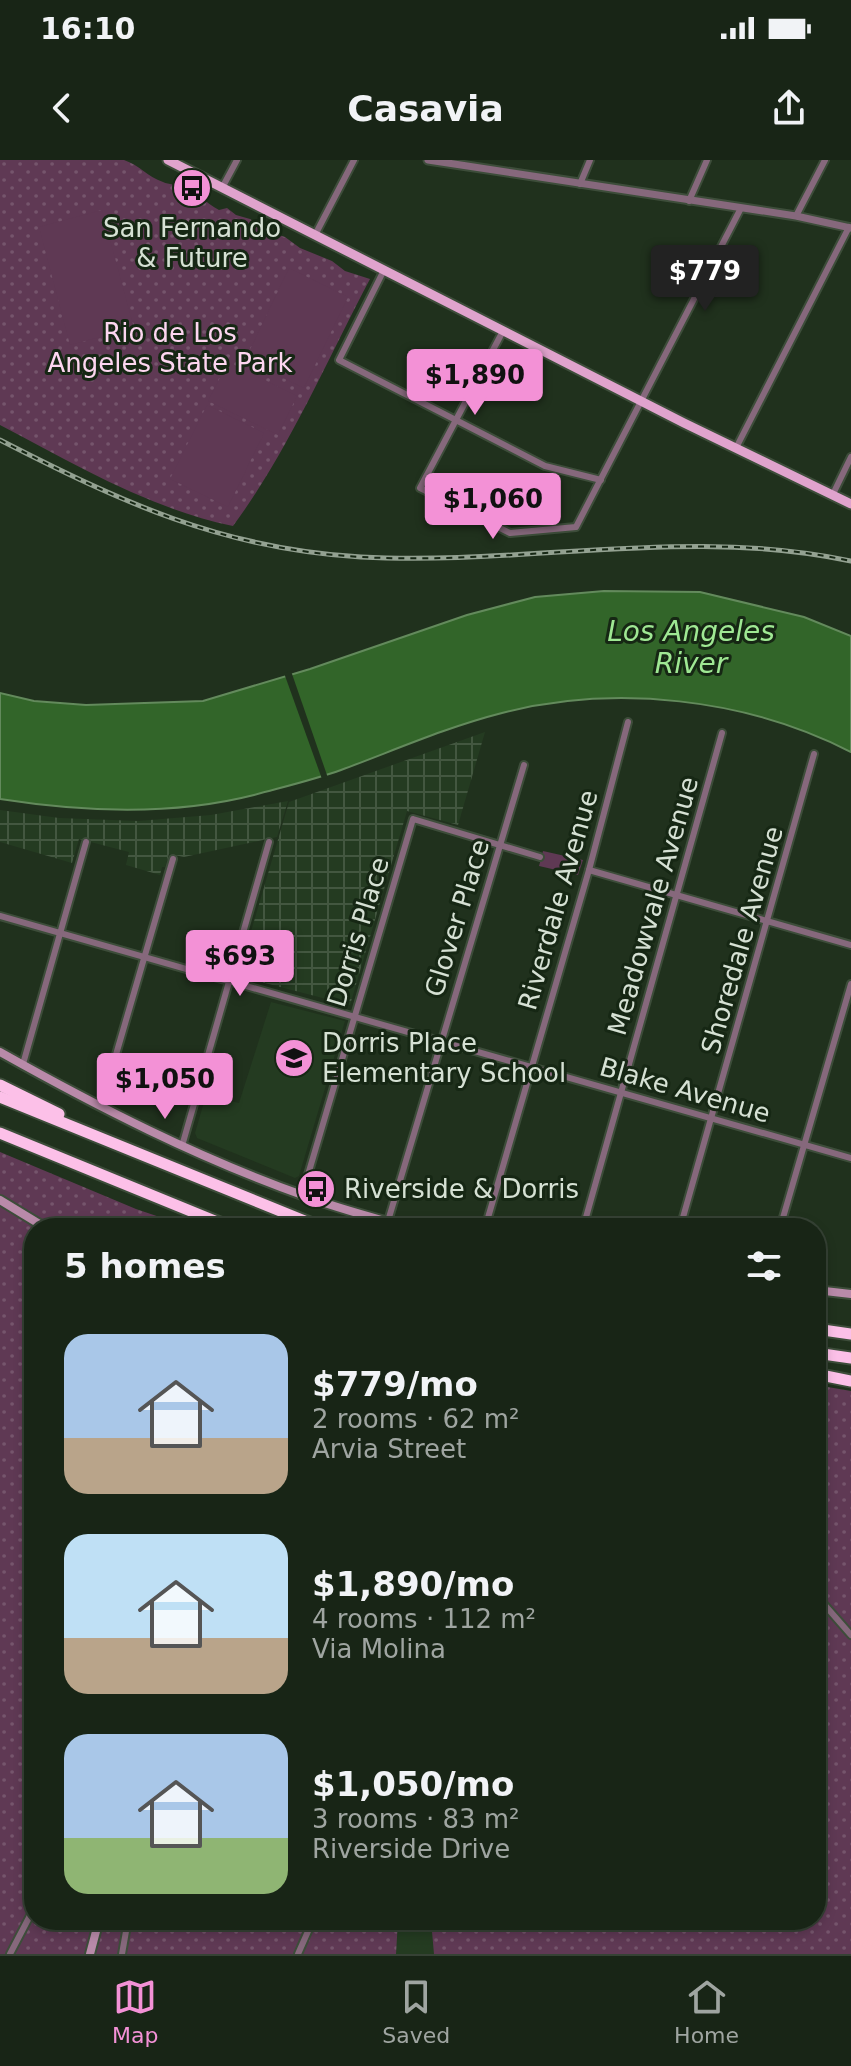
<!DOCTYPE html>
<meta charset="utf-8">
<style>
body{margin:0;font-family:"DejaVu Sans",sans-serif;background:#212d1f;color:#f1f3f6;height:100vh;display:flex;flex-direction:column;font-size:30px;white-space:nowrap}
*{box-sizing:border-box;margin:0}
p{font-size:26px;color:#9fa5a1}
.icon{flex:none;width:44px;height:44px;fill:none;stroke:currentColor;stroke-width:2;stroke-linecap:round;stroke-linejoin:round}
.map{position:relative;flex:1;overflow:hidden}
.drawer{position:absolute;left:24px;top:1058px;width:802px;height:712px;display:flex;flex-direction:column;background:#182516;border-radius:32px;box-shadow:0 4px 12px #0003,0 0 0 2px #364235}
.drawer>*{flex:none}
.price{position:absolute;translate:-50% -68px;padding:0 18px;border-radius:8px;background:#f391d6;color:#111;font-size:26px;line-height:52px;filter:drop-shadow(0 2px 4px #0008)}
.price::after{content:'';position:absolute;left:50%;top:48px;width:24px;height:18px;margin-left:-12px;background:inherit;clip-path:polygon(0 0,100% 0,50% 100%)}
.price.active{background:#222;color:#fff}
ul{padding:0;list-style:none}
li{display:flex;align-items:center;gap:24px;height:200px;padding:0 40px}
li span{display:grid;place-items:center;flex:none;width:224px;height:160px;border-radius:24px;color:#555}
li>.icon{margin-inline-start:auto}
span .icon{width:96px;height:96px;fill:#fffc;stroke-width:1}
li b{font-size:34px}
h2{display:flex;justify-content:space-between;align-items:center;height:96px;padding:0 40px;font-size:34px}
.status{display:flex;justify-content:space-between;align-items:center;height:56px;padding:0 40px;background:#182516;direction:ltr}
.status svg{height:22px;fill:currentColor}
header{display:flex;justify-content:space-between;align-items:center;height:104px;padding:0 40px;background:#182516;font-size:36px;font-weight:700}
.tab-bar{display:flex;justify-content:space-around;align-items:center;height:112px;border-top:2px solid #364235;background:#182516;font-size:22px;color:#9fa5a1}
.tab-bar a{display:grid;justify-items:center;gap:4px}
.tab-bar .active{color:#f391d6}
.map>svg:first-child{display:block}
</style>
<div class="status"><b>16:10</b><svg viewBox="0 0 49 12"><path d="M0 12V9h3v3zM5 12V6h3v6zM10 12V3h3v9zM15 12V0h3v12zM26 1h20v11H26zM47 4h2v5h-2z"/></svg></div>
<header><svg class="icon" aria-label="back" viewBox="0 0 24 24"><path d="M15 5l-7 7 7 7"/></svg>Casavia<svg class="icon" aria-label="share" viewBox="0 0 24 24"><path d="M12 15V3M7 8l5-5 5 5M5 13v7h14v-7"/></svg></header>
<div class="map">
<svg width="851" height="1794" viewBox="0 0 851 1794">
<defs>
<pattern id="industrial-grid" width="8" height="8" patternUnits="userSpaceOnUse" patternTransform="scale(2)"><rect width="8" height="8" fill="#243b21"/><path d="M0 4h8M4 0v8" fill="none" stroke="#435740"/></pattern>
<pattern id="grass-dots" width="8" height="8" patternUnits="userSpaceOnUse" patternTransform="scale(2)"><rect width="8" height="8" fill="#5f3954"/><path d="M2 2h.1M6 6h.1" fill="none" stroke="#75556c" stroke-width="1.8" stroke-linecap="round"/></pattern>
</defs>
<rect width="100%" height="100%" fill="#20311d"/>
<g fill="#243b21">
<path d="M 271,842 L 345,861 L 299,1016 L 295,1018 L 197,978 L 195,973 L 206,935 L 239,943 Z"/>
<path d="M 328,1760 L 519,1760 L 540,1794 L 314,1794 Z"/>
</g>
<g fill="url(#industrial-grid)">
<path d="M 485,572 L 458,665 L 407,651 L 350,845 L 238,816 L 289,642 Z"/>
<path d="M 288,641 L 277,677 L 184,697 L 169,694 L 165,707 L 162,707 L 160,715 L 126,705 L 129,692 L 79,679 L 72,703 L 0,682 L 0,650 L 59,658 L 138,661 L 211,655 Z"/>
</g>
<g fill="url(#grass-dots)">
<path d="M 0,0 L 124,0 C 139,5 148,17 163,22 C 169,25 176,24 182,26 C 197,32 206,43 219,50 L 227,48 L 236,55 L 250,59 L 266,71 L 285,77 L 300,88 L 332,101 L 345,111 L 370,119 C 326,202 289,290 233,366 C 150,349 74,304 0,265 Z"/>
<path d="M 0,992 L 136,1049 L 192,1068 L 34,1068 L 34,1760 L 398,1760 L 396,1794 L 0,1794 Z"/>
<path d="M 816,1225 L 851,1231 L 851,1794 L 434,1794 L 431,1760 L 816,1760 Z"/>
</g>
<g fill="#5f3954">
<path d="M 102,50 L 134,168 L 70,185 L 39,67 Z"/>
<path d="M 289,108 L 348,137 L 304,228 L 245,200 Z"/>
<path d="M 228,202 L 297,236 L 278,275 L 208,241 Z"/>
<path d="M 207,245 L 264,273 L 228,347 L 170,319 Z"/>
<path d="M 543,691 L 583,700 L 578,715 L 539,706 Z"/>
</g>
<path fill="#326529" stroke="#638a5c" stroke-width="2" d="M 604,431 L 700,432 L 804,457 L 851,476 L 851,592 C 746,538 615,524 502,553 C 447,567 395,590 341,610 C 313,620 283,627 254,635 C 172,656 83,652 0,639 L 0,533 L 34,541 L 86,545 L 203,541 L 310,509 L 467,455 L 535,437 Z"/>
<path fill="#20311d" d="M 291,511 L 328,618 L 322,619 L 284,513 Z"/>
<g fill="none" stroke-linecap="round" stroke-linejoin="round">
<g stroke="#3d4d3a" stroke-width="10">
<g id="minor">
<path d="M 580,24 L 590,0"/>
<path d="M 222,28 L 237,0"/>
<path d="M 689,41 L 707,0"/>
<path d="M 796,56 L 825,0"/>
<path d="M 315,75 L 354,0"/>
<path d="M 384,110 L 339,200 L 545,306 L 601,320"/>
<path d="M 503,171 L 420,328 L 510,373 L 576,367 L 740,50"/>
<path d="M 736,288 L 849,67"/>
<path d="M 833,334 L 851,297"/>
<path d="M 589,710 L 851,785"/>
<path d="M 0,756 L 851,998"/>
<path d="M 23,904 L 86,682"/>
<path d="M 101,946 L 173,699"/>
<path d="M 182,986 L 269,682"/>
<path d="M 302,1035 L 413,659 L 540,697"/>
<path d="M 388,1061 L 524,605"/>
<path d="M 485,1068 L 589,710 L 628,562"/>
<path d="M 583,1068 L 722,573"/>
<path d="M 680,1068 L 814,594"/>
<path d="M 780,1068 L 851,824"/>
<path d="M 816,1435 L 851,1475"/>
<path d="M 10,1794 L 34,1748"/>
<path d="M 122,1794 L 128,1760"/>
<path d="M 298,1794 L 313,1760"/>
</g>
</g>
<g stroke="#3d4d3a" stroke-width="11">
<path id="tertiary" d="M 428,0 L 796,56 L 851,68"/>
</g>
<g stroke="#3d4d3a" stroke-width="12">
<g id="secondary">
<path d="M 0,892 C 98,947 198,998 305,1036 C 339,1049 375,1058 410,1068"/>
<path d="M 0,1040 L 46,1068"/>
<path d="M 816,1130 L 851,1134"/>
<path d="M 90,1794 L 99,1760"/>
</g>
</g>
<g stroke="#3d4d3a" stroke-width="13">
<path id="primary" d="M 168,0 L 684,263 L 851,344"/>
</g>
<g stroke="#3d4d3a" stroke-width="15">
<g id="motorway">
<path d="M 0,925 L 59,954"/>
<path d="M 0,937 L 322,1068"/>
<path d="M 0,973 L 232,1068"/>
<path d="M 816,1169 L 851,1174"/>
<path d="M 816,1193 L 851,1198"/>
<path d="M 816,1214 L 851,1221"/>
</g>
</g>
<use href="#minor" stroke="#86687c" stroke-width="6"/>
<use href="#tertiary" stroke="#86687c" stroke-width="7"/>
<use href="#secondary" stroke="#b98aa9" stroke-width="8"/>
<use href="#primary" stroke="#e0a3cd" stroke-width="9"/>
<use href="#motorway" stroke="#fcc0e8" stroke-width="11"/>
<g stroke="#93a191" stroke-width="5">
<path id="rail" d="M 0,280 C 121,342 222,389 361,397 C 525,406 688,366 851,401"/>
</g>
<use href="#rail" stroke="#162714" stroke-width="2" stroke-dasharray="6" stroke-linecap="butt"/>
</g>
<defs>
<g id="bus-disc" transform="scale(2)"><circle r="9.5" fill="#f391d6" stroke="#162714"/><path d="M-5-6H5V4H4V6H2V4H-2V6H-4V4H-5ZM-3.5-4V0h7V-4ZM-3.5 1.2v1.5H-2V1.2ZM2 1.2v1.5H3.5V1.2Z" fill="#111"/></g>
<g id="school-disc" transform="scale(2)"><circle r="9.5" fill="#f391d6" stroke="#162714"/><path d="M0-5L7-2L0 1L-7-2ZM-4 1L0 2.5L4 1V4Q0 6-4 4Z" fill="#111"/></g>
</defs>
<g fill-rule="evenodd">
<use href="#bus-disc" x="192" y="28"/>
<use href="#school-disc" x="294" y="898"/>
<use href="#bus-disc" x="316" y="1029"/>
</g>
<g text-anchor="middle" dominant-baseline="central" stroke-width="6" stroke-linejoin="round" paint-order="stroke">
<g font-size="26" fill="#d6e1d4" stroke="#162714" text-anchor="start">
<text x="192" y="68" text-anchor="middle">San Fernando<tspan x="192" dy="30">&amp; Future</tspan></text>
<text x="322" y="883">Dorris Place<tspan x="322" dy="30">Elementary School</tspan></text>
<text x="344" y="1029">Riverside &amp; Dorris</text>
</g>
<g font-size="26" fill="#fdd6f0" stroke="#162714">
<text x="170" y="173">Rio de Los<tspan x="170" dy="30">Angeles State Park</tspan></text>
</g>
<g font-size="26" fill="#d6e1d4" stroke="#162714">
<text transform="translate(558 740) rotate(-74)">Riverdale Avenue</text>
<text transform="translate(653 746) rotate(-74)">Meadowvale Avenue</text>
<text transform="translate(457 758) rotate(-73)">Glover Place</text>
<text transform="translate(358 772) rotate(-73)">Dorris Place</text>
<text transform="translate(742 780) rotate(-74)">Shoredale Avenue</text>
<text transform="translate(685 930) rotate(16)">Blake Avenue</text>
</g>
<g font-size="28" font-style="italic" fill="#9fe893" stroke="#162714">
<text x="691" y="471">Los Angeles<tspan x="691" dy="32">River</tspan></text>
</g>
</g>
</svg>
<b class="price active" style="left:705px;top:153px">$779</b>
<b class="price" style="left:475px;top:257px">$1,890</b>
<b class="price" style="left:493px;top:381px">$1,060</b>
<b class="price" style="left:240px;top:838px">$693</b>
<b class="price" style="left:165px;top:961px">$1,050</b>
<section class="drawer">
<h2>5 homes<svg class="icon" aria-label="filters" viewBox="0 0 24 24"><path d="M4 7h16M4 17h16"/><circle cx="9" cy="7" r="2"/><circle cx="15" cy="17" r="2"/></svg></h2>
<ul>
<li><span style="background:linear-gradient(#a9c7e8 65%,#b9a48a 0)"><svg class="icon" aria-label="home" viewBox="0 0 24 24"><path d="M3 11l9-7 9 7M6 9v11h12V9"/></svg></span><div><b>$779/mo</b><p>2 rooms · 62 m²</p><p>Arvia Street</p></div></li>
<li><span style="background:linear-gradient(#bfe0f5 65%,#b9a48a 0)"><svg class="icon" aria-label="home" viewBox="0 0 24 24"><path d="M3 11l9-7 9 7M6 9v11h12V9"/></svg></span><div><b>$1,890/mo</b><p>4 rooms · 112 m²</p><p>Via Molina</p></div></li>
<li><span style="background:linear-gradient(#a9c7e8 65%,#8fb573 0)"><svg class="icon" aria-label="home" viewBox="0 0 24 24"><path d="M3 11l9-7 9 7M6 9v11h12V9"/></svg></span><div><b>$1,050/mo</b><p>3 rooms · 83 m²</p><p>Riverside Drive</p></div></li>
</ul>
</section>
</div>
<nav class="tab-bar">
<a class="active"><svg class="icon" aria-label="map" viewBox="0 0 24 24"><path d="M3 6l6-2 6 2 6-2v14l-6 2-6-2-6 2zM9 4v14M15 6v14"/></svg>Map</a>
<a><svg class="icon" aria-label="saved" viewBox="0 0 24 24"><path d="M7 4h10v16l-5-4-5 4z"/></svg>Saved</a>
<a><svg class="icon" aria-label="home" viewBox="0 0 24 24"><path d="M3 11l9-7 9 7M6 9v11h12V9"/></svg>Home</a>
</nav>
